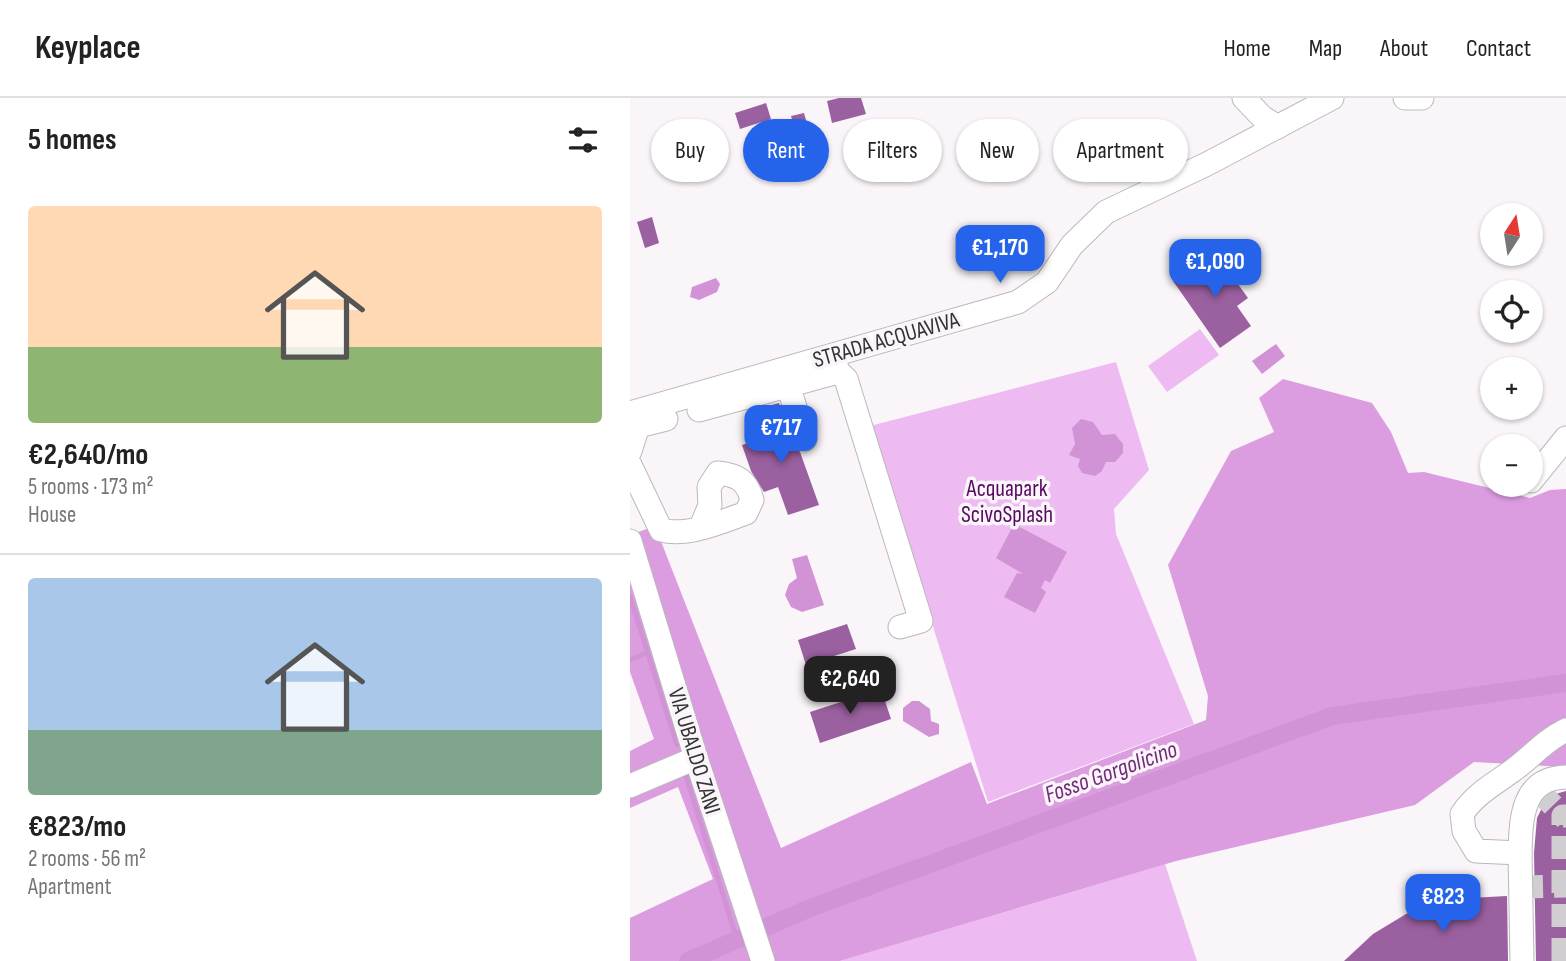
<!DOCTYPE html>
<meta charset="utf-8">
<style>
body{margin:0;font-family:"Sofia Sans Condensed",sans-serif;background:#f2f2f2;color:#222;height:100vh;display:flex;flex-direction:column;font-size:26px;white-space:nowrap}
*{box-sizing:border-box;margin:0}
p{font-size:23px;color:#767676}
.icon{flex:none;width:38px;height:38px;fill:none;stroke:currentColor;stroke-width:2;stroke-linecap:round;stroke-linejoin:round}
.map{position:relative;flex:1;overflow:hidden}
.drawer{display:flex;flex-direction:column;background:#fff;width:630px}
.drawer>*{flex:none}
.guide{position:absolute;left:21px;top:21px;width:665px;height:63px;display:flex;gap:14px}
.needle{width:46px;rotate:12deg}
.buttons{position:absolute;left:850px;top:105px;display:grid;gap:14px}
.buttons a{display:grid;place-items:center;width:63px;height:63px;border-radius:50%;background:#fff;box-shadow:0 2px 5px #0004;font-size:35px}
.price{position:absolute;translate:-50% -60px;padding:0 16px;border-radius:14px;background:#2563eb;color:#fff;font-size:23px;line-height:46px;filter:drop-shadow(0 2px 4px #0008)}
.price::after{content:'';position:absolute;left:50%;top:42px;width:21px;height:16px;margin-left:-10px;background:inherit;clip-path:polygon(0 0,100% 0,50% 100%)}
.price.current{background:#222;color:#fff}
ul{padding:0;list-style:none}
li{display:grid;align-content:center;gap:14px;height:371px;padding:0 28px}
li+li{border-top:2px solid #e0e0e0}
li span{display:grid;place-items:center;height:217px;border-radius:7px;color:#555}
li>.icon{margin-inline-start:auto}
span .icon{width:126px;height:126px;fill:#fffc;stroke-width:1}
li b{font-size:30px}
h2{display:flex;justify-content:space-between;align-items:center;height:84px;padding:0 28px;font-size:30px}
.chip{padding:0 24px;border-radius:32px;background:#fff;box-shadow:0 2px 5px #0004;font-size:24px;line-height:63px}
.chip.current{background:#2563eb;color:#fff}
header{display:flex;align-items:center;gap:42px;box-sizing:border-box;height:98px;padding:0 35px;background:#fff;border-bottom:2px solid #e0e0e0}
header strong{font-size:33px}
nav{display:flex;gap:38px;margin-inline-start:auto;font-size:24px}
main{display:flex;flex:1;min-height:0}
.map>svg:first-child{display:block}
</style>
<header>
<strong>Keyplace</strong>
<nav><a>Home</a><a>Map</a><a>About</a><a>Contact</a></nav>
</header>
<main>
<section class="drawer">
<h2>5 homes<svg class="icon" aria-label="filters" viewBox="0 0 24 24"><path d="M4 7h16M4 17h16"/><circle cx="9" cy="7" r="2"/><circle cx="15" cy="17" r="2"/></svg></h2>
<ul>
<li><span style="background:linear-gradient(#ffd9b3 65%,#8fb573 0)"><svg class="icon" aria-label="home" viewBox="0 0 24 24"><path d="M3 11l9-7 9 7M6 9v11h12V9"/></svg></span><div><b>€2,640/mo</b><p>5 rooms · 173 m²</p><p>House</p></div></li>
<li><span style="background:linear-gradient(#a9c7e8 70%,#7fa58c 0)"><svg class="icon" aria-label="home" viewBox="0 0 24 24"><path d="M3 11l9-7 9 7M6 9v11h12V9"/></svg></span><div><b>€823/mo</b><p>2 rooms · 56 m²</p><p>Apartment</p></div></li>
</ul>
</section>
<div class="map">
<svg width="936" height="863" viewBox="0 0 936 863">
<rect width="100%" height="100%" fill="#f9f5f9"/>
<g fill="#eebaf2">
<path d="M 570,231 L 589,257 L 537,294 L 518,268 Z"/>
<path d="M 486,264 L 519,372 L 484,411 L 486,436 L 564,626 L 358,704 L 240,328 Z"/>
<path d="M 535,766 L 567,863 L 210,863 Z"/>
</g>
<path fill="#db9ce0" d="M 653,281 L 742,305 L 761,334 L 778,375 L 794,374 L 900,400 L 920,392 L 936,391 L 936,669 L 844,664 L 785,707 L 546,763 L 210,863 L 0,863 L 0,820 L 83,781 L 48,689 L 0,710 L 0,653 L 24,641 L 0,574 L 0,437 L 25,428 L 151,750 L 341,664 L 357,706 L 576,622 L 578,598 L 538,467 L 601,353 L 644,334 L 629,300 Z"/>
<g fill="#d193d6">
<path d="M 86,180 L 90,186 L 87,194 L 69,202 L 60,199 L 62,189 Z"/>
<path d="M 646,246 L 655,258 L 632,276 L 622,263 Z"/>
<path d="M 451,321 L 463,324 L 472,337 L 485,336 L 493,346 L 493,355 L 485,364 L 476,364 L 472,373 L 465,378 L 452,375 L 448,368 L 450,361 L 439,357 L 445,346 L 442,330 Z"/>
<path d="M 384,426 L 437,454 L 420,485 L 415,482 L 411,490 L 416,494 L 405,515 L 374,499 L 387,475 L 393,476 L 366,460 Z"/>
<path d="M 177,457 L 194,507 L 172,514 L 161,509 L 155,497 L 159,486 L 167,480 L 162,461 Z"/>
<path d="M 282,603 L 289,603 L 300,611 L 301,623 L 309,626 L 309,636 L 299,639 L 273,623 L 273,610 Z"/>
</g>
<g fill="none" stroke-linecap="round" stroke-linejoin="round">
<g stroke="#d193d6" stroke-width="5">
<path d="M 0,499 L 47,647"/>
<path d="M 0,562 L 18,554"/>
<path d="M 56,678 L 107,842"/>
</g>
<path stroke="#d193d6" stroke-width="18" d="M 58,863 L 180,810 L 702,618 L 936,585"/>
</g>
<g fill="#9b60a0">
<path d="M 209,0 L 231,0 L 236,16 L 202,25 L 197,3 Z"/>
<path d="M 136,5 L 141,21 L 110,31 L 105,15 Z"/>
<path d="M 174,15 L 184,51 L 171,55 L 161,18 Z"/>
<path d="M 22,119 L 29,145 L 15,150 L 7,124 Z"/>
<path d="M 584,153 L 618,200 L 607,208 L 621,228 L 590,250 L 543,183 Z"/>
<path d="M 149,305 L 162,345 L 170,354 L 189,407 L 158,417 L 148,389 L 134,394 L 121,373 L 112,347 L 144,336 L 134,309 Z"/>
<path d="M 217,526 L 226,551 L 176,567 L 168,542 Z"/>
<path d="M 251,591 L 261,621 L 190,645 L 180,614 Z"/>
<path d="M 936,693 L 936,863 L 906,863 L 904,755 L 907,720 L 918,698 Z"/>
<path d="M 877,798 L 878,863 L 714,863 L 743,836 L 776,816 L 821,801 Z"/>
</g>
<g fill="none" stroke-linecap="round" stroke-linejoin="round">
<g stroke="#d1ced2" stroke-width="23" stroke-dasharray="23 11" stroke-linecap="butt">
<path d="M 907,691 L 936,721"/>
<path d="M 890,789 L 936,788"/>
<path d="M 933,863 L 933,718 L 936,718"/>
</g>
<g stroke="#bbb8bc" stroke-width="25">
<g id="minor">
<path d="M 614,0 L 632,19 L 648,29"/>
<path d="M 775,0 L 792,0"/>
<path d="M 208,274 L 216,281 L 291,523 L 270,529"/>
<path d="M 158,287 L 175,341"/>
<path d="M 69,312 L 208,274 L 204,261"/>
<path d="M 0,315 L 388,204 L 417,184 L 442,147 L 476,114 L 577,66 L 702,0"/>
<path d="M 0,353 L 8,328 L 36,321"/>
<path d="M 0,367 L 31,432 C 57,439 91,424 116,415 L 122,402 C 117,382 107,377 88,375 L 79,389 L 80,407 L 71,429"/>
<path d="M 901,383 L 936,340"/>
<path d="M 0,443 L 66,660 L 133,863"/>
<path d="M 936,632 C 912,644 903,658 882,673 C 863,687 845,696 832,716 L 834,733 L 846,753 L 890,755 C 891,722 891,680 936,679"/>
<path d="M 0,688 L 66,660"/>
<path d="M 890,755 L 892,863"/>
</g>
</g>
<use href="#minor" stroke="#fff" stroke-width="23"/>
</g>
<g text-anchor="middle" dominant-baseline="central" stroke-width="7" stroke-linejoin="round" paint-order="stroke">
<g font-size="23" fill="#333234" stroke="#f9f5f9">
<text transform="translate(256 242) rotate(-16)">STRADA ACQUAVIVA</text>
<text transform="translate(64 653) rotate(73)">VIA UBALDO ZANI</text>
</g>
<g font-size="23" fill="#57095f" stroke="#f9f5f9">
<text x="377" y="391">Acquapark<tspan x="377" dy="26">ScivoSplash</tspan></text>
</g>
<g font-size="24" font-style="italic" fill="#73297a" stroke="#f9f5f9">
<text transform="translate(481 674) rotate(-20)">Fosso Gorgolicino</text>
</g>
</g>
</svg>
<div class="buttons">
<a><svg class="needle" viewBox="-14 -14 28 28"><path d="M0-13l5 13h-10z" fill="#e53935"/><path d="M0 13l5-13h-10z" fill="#767676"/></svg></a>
<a><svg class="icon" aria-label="locate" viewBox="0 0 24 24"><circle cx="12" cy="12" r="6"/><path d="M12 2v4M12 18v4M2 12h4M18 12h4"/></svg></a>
<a>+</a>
<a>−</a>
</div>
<b class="price" style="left:370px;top:187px">€1,170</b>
<b class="price" style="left:585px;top:201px">€1,090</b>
<b class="price" style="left:151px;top:367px">€717</b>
<b class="price current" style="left:220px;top:618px">€2,640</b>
<b class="price" style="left:813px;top:836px">€823</b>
<div class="guide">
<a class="chip">Buy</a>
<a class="chip current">Rent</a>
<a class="chip">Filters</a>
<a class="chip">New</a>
<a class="chip">Apartment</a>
</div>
</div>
</main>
